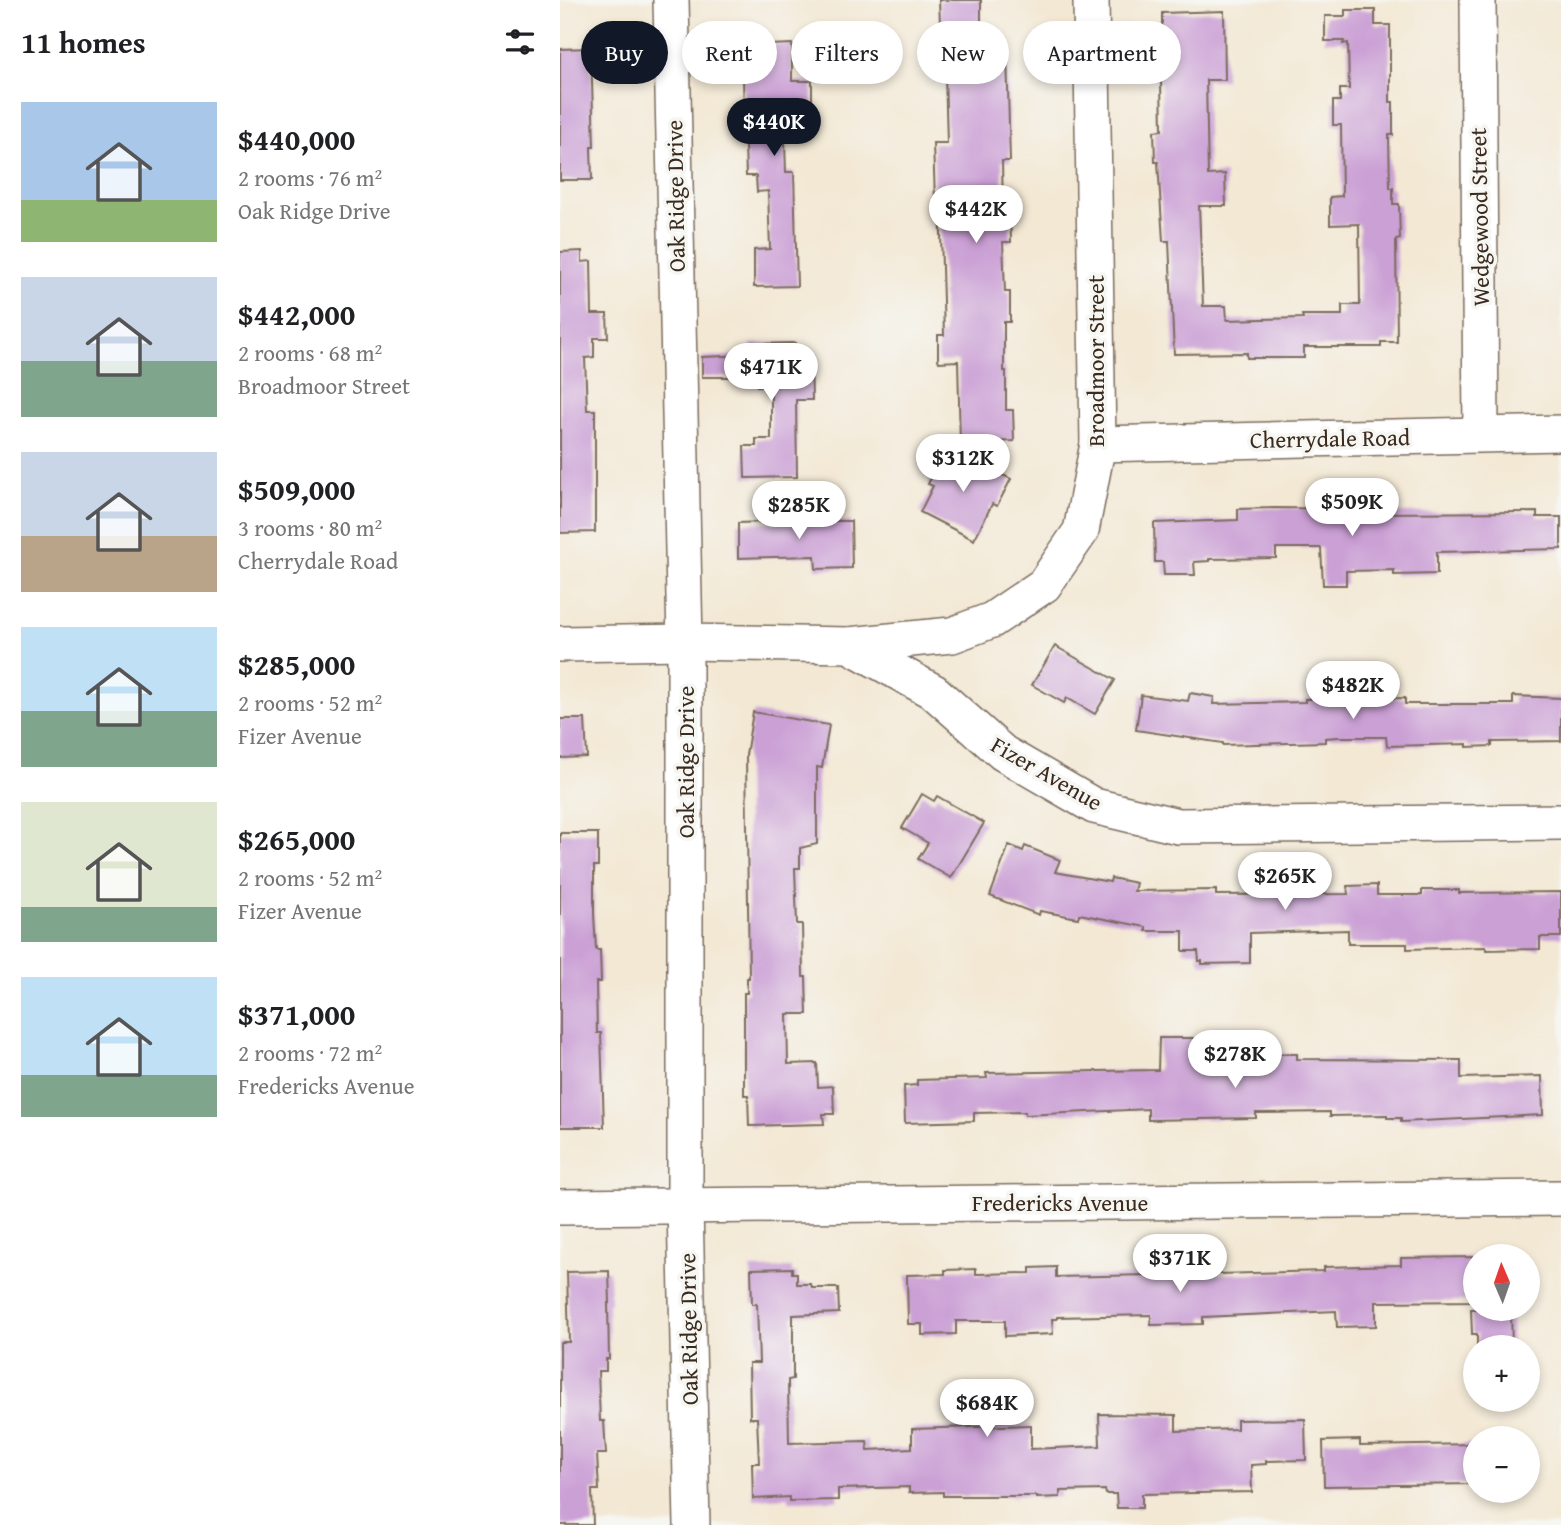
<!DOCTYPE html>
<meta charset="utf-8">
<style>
body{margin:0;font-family:"Gentium Book Plus",serif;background:#f2f2f2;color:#202124;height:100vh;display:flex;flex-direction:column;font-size:26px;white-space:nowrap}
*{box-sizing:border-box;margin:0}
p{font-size:23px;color:#757577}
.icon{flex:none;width:38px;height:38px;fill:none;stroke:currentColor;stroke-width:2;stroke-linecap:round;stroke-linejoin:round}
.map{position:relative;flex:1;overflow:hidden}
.drawer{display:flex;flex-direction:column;background:#fff;width:560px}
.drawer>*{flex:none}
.guide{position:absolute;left:21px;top:21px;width:665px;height:63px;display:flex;gap:14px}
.needle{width:46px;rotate:358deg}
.controls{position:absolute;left:903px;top:1244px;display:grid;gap:14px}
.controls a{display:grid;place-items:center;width:77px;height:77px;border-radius:50%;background:#fff;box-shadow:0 4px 10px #0003;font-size:35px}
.price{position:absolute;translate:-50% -60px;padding:0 16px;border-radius:24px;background:#fff;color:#222;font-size:23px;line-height:46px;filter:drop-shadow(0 2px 4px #0008)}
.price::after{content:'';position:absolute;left:50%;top:42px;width:21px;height:16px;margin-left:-10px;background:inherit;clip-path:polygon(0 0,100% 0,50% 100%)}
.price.active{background:#111827;color:#fff}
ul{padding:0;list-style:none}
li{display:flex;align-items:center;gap:21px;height:175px;padding:0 21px}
li span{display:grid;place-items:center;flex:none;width:196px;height:140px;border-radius:0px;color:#555}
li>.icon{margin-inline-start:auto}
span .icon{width:84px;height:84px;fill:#fffc;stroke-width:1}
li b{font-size:30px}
h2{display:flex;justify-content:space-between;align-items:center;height:84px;padding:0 21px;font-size:30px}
.tag{padding:0 24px;border-radius:32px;background:#fff;box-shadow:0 4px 10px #0003;font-size:24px;line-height:63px}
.tag.active{background:#111827;color:#fff}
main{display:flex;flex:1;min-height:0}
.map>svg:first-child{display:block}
</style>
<main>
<section class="drawer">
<h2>11 homes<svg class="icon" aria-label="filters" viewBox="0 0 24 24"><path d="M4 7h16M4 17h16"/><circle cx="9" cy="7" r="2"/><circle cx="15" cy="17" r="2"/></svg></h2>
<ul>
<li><span style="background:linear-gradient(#a9c7e8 70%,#8fb573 0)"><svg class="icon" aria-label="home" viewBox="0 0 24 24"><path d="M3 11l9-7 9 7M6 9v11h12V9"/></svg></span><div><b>$440,000</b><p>2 rooms · 76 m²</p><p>Oak Ridge Drive</p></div></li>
<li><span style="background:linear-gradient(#c9d6e8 60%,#7fa58c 0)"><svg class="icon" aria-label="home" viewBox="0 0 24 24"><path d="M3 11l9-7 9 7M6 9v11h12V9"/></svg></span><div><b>$442,000</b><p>2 rooms · 68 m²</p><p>Broadmoor Street</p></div></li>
<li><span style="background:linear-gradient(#c9d6e8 60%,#b9a48a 0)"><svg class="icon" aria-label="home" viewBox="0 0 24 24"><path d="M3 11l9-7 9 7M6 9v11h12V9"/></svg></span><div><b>$509,000</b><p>3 rooms · 80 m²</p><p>Cherrydale Road</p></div></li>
<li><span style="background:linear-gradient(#bfe0f5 60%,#7fa58c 0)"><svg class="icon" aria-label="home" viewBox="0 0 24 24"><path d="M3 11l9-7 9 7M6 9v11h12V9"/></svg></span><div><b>$285,000</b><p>2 rooms · 52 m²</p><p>Fizer Avenue</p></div></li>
<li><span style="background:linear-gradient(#dfe7d0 75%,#7fa58c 0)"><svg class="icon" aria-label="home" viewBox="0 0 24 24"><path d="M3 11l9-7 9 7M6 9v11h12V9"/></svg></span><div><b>$265,000</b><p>2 rooms · 52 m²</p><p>Fizer Avenue</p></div></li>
<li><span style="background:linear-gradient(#bfe0f5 70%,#7fa58c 0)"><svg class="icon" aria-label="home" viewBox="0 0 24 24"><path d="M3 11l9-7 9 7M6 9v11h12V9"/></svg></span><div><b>$371,000</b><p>2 rooms · 72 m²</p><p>Fredericks Avenue</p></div></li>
</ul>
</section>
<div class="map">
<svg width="1001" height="1525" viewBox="0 0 1001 1525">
<rect width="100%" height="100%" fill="#f6f6f2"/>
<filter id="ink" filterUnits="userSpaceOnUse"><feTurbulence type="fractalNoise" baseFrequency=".0143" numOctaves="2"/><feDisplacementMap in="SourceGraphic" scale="14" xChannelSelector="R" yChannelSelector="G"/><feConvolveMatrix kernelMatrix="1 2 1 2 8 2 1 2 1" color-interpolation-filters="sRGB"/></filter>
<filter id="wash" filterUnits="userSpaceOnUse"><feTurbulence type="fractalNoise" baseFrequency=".00686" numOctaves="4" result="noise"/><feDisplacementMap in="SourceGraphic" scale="28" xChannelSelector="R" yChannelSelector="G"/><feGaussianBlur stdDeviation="1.57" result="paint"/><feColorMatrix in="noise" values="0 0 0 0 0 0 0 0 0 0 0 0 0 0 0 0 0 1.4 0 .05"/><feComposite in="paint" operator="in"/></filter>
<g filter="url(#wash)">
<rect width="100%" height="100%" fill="#f3e8d4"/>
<g id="blocks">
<g fill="#cba0d5">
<path d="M 379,0 L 421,0 L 421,23 L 380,24 Z"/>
<path d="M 785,10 L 815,10 L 815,25 L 830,25 L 830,102 L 833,102 L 833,135 L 829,135 L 830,188 L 833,188 L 833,204 L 839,204 L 840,239 L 836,240 L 837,342 L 821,342 L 821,347 L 744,347 L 744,358 L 687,358 L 687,353 L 614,354 L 609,241 L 603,241 L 598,162 L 595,162 L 594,131 L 602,130 L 601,81 L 596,81 L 595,50 L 602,50 L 602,13 L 664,11 L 665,80 L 646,80 L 648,175 L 665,174 L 666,206 L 639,206 L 643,306 L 666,306 L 667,320 L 743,318 L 742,315 L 782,315 L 782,305 L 800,305 L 799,224 L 770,225 L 770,197 L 782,196 L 781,125 L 773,125 L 773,101 L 780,101 L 780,89 L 789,89 L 788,43 L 783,44 L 784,41 L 765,41 L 765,16 L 785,16 Z"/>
<path d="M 232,44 L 232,81 L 252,81 L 252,113 L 224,114 L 226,172 L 234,172 L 237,286 L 194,287 L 194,250 L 210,249 L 208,191 L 197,192 L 196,176 L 186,176 L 183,79 L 192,78 L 192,62 L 208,62 L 208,45 Z"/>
<path d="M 31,48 L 34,147 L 31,147 L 32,180 L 0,180 L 0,49 Z"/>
<path d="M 417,52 L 447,52 L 450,161 L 442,161 L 443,210 L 450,210 L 451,242 L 443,242 L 445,292 L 450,292 L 450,322 L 444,322 L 444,371 L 446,371 L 446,410 L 453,410 L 454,441 L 400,443 L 398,361 L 379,362 L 378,359 L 378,335 L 384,335 L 380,200 L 375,200 L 373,143 L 387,143 L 385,73 L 417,73 Z"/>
<path d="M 22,251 L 22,262 L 31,261 L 32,314 L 47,314 L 48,338 L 34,338 L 34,357 L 25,358 L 27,410 L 35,410 L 35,532 L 0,533 L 0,252 Z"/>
<path d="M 235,343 L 235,360 L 251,360 L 252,400 L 236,400 L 237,477 L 185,478 L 184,446 L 196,446 L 196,439 L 211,439 L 211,385 L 197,386 L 196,377 L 142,377 L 142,357 L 192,355 L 191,344 Z"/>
<path d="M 383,454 L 400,463 L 400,454 L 451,479 L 437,506 L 432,504 L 414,540 L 360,512 L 373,486 L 368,484 Z"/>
<path d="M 715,508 L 797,509 L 797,512 L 813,513 L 977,512 L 977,517 L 1001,517 L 1001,549 L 877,552 L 877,574 L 834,575 L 834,570 L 786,571 L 786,585 L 763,585 L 761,548 L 716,548 L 716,558 L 649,559 L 649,561 L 634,562 L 635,575 L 604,575 L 603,562 L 595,562 L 594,523 L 678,520 L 678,509 Z"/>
<path d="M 233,521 L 291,521 L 292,568 L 256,569 L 255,556 L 178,558 L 178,523 Z"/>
<path d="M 495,646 L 555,680 L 535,714 L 507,698 L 504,703 L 472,685 Z"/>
<path d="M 813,690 L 813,699 L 845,698 L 845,704 L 953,704 L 953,696 L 1001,698 L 1001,741 L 932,742 L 932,746 L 907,747 L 907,744 L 827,746 L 826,737 L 779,737 L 765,738 L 765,742 L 663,745 L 663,743 L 576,730 L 581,695 L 628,701 L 630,693 L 654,697 L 653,704 L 745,702 L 745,699 L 751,699 L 751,697 L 791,695 L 791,691 Z"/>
<path d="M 193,712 L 269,725 L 262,768 L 257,767 L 257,844 L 240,848 L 240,868 L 235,868 L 237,924 L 242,924 L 243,977 L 246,977 L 247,1014 L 227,1014 L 228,1064 L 257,1063 L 258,1087 L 273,1086 L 274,1114 L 263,1114 L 264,1124 L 189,1126 L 188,1095 L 184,1095 L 184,993 L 187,993 L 187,978 L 189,978 L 186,755 Z"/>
<path d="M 0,719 L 25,719 L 27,757 L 0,758 Z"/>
<path d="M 362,794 L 374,801 L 377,796 L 424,823 L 391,878 L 358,859 L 368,843 L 342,828 Z"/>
<path d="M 0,833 L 38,833 L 38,866 L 34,866 L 34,914 L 36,950 L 40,950 L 41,982 L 36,982 L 37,1033 L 41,1033 L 44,1127 L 0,1127 Z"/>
<path d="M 449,845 L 463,851 L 465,846 L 500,860 L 495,872 L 550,882 L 551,878 L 576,883 L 574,891 L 656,890 L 656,895 L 788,894 L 787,886 L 817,885 L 817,895 L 862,895 L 862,890 L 899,890 L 899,893 L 1001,892 L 1001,937 L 980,937 L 980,949 L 926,950 L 926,947 L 847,949 L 847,944 L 788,944 L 788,930 L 690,933 L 690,963 L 642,964 L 642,961 L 639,961 L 638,951 L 623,951 L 623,931 L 586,931 L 586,927 L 519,914 L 518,918 L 480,911 L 479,915 L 430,896 Z"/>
<path d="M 599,1038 L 633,1038 L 634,1044 L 656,1044 L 656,1066 L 714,1066 L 714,1054 L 737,1054 L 737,1059 L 901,1060 L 901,1078 L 982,1076 L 983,1115 L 841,1122 L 841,1118 L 827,1118 L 827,1115 L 770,1116 L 770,1112 L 696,1113 L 696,1118 L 588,1120 L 588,1109 L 465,1115 L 465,1112 L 414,1113 L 414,1121 L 345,1123 L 344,1086 L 357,1085 L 357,1080 L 427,1078 L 426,1073 L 598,1070 Z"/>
<path d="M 915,1257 L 915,1301 L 816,1302 L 816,1326 L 777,1327 L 776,1311 L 643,1317 L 643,1324 L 591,1325 L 591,1315 L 497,1317 L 497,1319 L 492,1319 L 493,1334 L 445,1336 L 445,1321 L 396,1321 L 396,1334 L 362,1335 L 362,1324 L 348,1324 L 347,1275 L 385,1274 L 385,1270 L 416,1269 L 416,1274 L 470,1273 L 470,1268 L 496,1267 L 496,1277 L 590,1275 L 590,1269 L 658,1266 L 658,1274 L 764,1271 L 764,1267 L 841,1265 L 841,1258 Z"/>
<path d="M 232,1268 L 232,1273 L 237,1273 L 237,1284 L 251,1284 L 252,1288 L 278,1288 L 279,1313 L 233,1315 L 233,1379 L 228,1380 L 229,1443 L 307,1441 L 308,1450 L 352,1448 L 352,1429 L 471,1425 L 471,1449 L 540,1446 L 539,1414 L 616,1415 L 616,1431 L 677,1429 L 677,1420 L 745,1419 L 746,1460 L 706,1461 L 706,1464 L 691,1465 L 692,1492 L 582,1494 L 582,1508 L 557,1508 L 556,1494 L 546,1494 L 545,1490 L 500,1491 L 500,1497 L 477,1498 L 477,1496 L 383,1496 L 383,1492 L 349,1493 L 349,1487 L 278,1489 L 278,1500 L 229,1501 L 229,1497 L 193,1499 L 192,1463 L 199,1463 L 197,1418 L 190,1418 L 189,1363 L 199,1363 L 197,1304 L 192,1304 L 191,1269 Z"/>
<path d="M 49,1271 L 50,1303 L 48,1303 L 49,1359 L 46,1359 L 46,1371 L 38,1371 L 40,1421 L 44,1421 L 46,1454 L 37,1454 L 39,1490 L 32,1490 L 33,1525 L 0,1525 L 0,1342 L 9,1342 L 7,1272 Z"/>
<path d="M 911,1309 L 951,1309 L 952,1348 L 917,1348 L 917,1334 L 912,1334 Z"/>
<path d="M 800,1440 L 800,1446 L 915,1444 L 915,1484 L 764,1486 L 763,1441 Z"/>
</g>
</g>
</g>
<g filter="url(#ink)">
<use href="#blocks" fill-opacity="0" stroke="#7b6c5e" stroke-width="2"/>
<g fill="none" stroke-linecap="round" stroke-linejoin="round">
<g stroke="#7b6c5e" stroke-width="38">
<g id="minor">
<path d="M 111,0 L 125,642 L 125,1205 L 132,1525"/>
<path d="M 918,0 L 921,434"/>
<path d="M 538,444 L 1001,433"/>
<path d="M 0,644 L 125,642 L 289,645 L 374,692 L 443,753 L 534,806 L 618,826 L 1001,822"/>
<path d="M 289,645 L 392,635 L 432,620 L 484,585 L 521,531 L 538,444 L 531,0"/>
<path d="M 0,1207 L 1001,1198"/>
</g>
</g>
<use href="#minor" stroke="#fff" stroke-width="35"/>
</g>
</g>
<g text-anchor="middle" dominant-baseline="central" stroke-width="7" stroke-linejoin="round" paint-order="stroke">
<g font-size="23" fill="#3b2a1e" stroke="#f6f6f2">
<text transform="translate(115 196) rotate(-91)">Oak Ridge Drive</text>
<text transform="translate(919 217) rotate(-91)">Wedgewood Street</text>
<text transform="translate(535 361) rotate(-90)">Broadmoor Street</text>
<text transform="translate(770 438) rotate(-1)">Cherrydale Road</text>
<text transform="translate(125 762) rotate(-90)">Oak Ridge Drive</text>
<text transform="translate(487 773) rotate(30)">Fizer Avenue</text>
<text x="500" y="1202">Fredericks Avenue</text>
<text transform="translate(128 1329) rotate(-91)">Oak Ridge Drive</text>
</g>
</g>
</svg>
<div class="controls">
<a><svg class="needle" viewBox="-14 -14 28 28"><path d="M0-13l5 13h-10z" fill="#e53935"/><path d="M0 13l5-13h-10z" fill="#757577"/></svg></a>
<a>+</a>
<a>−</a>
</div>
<b class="price active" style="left:214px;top:158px">$440K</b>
<b class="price" style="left:416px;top:245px">$442K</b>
<b class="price" style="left:211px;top:403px">$471K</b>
<b class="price" style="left:403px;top:494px">$312K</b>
<b class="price" style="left:792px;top:538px">$509K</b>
<b class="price" style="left:239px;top:541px">$285K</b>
<b class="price" style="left:793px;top:721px">$482K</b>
<b class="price" style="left:725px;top:912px">$265K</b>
<b class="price" style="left:675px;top:1090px">$278K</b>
<b class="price" style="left:620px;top:1294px">$371K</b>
<b class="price" style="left:427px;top:1439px">$684K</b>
<div class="guide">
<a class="tag active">Buy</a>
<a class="tag">Rent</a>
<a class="tag">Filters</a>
<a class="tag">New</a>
<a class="tag">Apartment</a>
</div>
</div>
</main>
